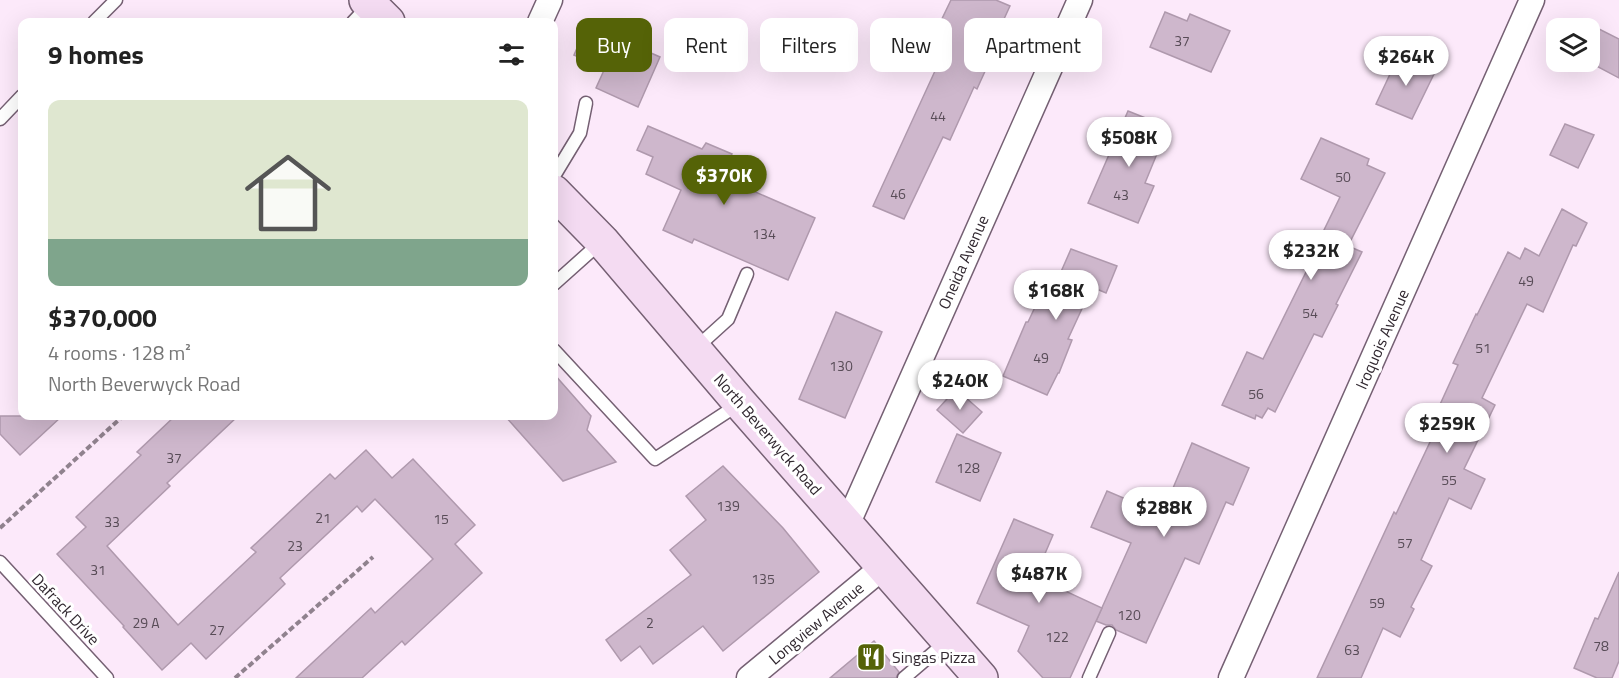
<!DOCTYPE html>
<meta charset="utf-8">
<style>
body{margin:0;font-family:"Titillium Web",sans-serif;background:#f6f6f6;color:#222;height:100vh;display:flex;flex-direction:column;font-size:22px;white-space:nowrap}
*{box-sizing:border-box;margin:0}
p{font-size:20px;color:#767676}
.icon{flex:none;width:33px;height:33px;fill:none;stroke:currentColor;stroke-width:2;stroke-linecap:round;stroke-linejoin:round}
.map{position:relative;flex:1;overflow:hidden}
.panel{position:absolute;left:18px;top:18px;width:540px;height:402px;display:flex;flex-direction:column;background:#fff;border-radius:12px;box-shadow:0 6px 24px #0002}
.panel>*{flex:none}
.banner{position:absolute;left:576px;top:18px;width:570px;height:54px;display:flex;gap:12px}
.buttons{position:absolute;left:1546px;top:18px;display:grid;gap:12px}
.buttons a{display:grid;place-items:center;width:54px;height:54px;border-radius:12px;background:#fff;box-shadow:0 6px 24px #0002;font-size:30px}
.price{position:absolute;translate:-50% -51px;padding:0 14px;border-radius:21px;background:#fff;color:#222;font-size:20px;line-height:39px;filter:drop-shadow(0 2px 3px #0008)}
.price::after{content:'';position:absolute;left:50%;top:36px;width:18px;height:14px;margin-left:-9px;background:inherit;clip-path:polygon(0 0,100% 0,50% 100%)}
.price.selected{background:#556307;color:#fff}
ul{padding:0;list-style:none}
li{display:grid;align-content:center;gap:12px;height:318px;padding:0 30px}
li span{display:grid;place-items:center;height:186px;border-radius:12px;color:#555}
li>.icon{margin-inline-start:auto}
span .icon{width:108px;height:108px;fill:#fffc;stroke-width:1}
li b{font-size:26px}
h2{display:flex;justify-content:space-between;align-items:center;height:72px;padding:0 30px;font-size:26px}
.chip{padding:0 21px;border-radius:12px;background:#fff;box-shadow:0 6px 24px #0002;font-size:21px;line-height:54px}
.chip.selected{background:#556307;color:#fff}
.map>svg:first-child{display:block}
</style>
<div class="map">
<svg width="1619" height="678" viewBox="0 0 1619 678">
<rect width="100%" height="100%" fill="#fce9fa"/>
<g fill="#ceb7cc" stroke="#af99ad" stroke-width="1.5">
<path d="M 951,0 L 996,0 L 1010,6 L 987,56 L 991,58 L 977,89 L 974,87 L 950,140 L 943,137 L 904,219 L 873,206 L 935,71 L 917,64 L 934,28 L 937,29 Z"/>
<path d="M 1165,12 L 1187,21 L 1190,14 L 1230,31 L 1211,72 L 1150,47 Z"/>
<path d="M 587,25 L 660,57 L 638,107 L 596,88 L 605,68 L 574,55 Z"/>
<path d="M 1597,28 L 1619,39 L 1619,78 L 1589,62 L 1590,44 Z"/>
<path d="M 1399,55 L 1436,70 L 1412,119 L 1376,104 Z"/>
<path d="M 1128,111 L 1168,127 L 1145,183 L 1154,186 L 1138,223 L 1088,203 Z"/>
<path d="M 1565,124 L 1594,135 L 1578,168 L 1550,155 Z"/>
<path d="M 648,126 L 702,149 L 706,143 L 732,154 L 721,177 L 815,218 L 788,280 L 694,239 L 692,243 L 663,230 L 681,190 L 646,174 L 653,157 L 637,150 Z"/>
<path d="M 1321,138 L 1369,159 L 1367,165 L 1385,173 L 1348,246 L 1362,252 L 1336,304 L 1338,305 L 1322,337 L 1314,334 L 1275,412 L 1268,408 L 1262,418 L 1256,415 L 1255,419 L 1222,405 L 1247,352 L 1263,359 L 1307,270 L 1305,269 L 1340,197 L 1301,179 Z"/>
<path d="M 1562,209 L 1587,223 L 1576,246 L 1573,245 L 1543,312 L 1527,304 L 1482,398 L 1495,405 L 1464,469 L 1485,479 L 1471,509 L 1449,498 L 1421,560 L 1432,566 L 1411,607 L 1414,609 L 1400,637 L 1383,628 L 1361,678 L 1317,678 L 1394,512 L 1396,514 L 1439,423 L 1433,420 L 1458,365 L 1453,363 L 1476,314 L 1477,315 L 1508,252 L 1520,259 L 1525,248 L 1539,256 Z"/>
<path d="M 1071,249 L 1117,266 L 1106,293 L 1092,287 L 1068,339 L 1072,340 L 1059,373 L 1058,373 L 1047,395 L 1003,376 L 1026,322 L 1028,322 L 1052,271 L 1060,274 Z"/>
<path d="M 836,312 L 882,332 L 845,418 L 799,399 Z"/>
<path d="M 554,374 L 591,416 L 587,430 L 616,462 L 563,481 L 505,416 L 554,416 Z"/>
<path d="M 956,389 L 982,412 L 963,433 L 937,410 Z"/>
<path d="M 0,416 L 62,416 L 20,455 L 0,434 Z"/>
<path d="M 175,416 L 238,416 L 167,483 L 170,486 L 107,546 L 178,625 L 256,552 L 251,548 L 330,474 L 335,479 L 366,450 L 392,478 L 413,459 L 475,525 L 455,544 L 482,573 L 405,645 L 402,641 L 362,678 L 296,678 L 371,608 L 375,613 L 433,559 L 375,499 L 362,512 L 357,506 L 280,578 L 285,584 L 206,659 L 191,643 L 162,670 L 123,627 L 124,626 L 57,554 L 86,527 L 76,517 L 141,455 L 137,452 Z"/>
<path d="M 957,434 L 1001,453 L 980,501 L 936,482 Z"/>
<path d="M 1192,443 L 1249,468 L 1233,505 L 1226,502 L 1199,564 L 1185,558 L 1146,643 L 1116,630 L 1112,625 L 1106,625 L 1096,621 L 1131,543 L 1091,527 L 1107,491 L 1154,511 L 1160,496 L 1168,500 Z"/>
<path d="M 723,466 L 783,528 L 819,572 L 723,651 L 703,626 L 653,664 L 640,646 L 621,661 L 606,640 L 691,575 L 670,550 L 706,520 L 686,496 Z"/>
<path d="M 1014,519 L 1053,535 L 1035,577 L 1102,608 L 1070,678 L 1043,678 L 1018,651 L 1029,626 L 977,603 Z"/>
<path d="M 1619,572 L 1619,661 L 1612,678 L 1597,678 L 1574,668 L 1595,618 L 1598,619 Z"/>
<path d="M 874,641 L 899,672 L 896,678 L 830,678 Z"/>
</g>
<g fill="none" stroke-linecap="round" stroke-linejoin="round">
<g stroke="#756073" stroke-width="15">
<g id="lane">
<path d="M 94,22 L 116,0"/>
<path d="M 353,22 L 368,6"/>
<path d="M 0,119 L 22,96"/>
<path d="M 554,176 L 580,133 L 586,103"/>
<path d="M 554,284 L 602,241"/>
<path d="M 696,348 L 728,319 L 747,274"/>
<path d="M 554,350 L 655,459 L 739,404"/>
<path d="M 0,562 L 107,678"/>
<path d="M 904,678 L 946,642"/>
<path d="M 1089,678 L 1109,633"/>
</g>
</g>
<g stroke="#756073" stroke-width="27">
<g id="street">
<path d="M 540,22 L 550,0"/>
<path d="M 847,525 L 1080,0"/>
<path d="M 749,678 L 883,567"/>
<path d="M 1231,678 L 1532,0"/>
</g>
</g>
<g stroke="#756073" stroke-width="36">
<g id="secondary">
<path d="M 366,0 L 388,22"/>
<path d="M 554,192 L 602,241 L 740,403 L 981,678"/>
</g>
</g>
<g stroke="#90828e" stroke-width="4" stroke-dasharray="6 3" stroke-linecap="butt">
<path d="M 0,528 L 123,416"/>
<path d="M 235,678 L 373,557"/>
</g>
<use href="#lane" stroke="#fff" stroke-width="12"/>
<use href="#street" stroke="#fff" stroke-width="24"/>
<use href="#secondary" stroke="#f4dbf2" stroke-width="33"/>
</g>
<defs>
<g id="restaurant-square" transform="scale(1.5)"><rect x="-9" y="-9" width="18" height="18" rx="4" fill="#556307" stroke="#fff"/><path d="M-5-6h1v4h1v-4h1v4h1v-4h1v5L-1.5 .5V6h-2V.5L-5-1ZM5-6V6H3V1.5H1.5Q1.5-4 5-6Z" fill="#fff"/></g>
</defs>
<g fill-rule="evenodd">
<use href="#restaurant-square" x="871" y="657"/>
</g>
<g text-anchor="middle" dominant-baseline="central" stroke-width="6" stroke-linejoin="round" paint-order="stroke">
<g font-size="14" fill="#584c57">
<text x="1182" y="40">37</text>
<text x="938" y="115">44</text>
<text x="1343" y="176">50</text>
<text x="898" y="193">46</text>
<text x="1121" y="194">43</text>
<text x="764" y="233">134</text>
<text x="1526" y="280">49</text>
<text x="1310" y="312">54</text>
<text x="1483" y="347">51</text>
<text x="1041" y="357">49</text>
<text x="841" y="365">130</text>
<text x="1256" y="393">56</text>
<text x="174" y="457">37</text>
<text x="968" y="467">128</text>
<text x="1449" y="479">55</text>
<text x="728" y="505">139</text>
<text x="323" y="517">21</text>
<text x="441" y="518">15</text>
<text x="112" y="521">33</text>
<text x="1405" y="542">57</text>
<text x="295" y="545">23</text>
<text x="98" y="569">31</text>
<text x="763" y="578">135</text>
<text x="1377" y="602">59</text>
<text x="1129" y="614">120</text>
<text x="146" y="622">29 A</text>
<text x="650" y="622">2</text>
<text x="217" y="629">27</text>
<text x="1057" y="636">122</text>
<text x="1601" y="645">78</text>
<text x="1352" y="649">63</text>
</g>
<g font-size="16" fill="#312830" stroke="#fff">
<text transform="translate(963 262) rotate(-66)">Oneida Avenue</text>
<text transform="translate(1382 339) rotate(-66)">Iroquois Avenue</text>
<text transform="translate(768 434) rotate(49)">North Beverwyck Road</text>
<text transform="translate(66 609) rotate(47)">Dafrack Drive</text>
<text transform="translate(816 623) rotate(-40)">Longview Avenue</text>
</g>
<g font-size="16" fill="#312830" stroke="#fff" text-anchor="start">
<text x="892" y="657">Singas Pizza</text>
</g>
</g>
</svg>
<div class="buttons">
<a><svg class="icon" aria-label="layers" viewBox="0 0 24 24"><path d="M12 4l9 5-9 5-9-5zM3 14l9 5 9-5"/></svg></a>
</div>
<b class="price" style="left:1406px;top:87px">$264K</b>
<b class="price" style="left:1129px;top:168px">$508K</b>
<b class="price selected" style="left:724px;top:206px">$370K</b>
<b class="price" style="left:1311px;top:281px">$232K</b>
<b class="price" style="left:1056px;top:321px">$168K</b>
<b class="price" style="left:960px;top:411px">$240K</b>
<b class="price" style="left:1447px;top:454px">$259K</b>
<b class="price" style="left:1164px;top:538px">$288K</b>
<b class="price" style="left:1039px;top:604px">$487K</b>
<div class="banner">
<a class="chip selected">Buy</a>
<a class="chip">Rent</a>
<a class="chip">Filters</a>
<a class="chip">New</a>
<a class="chip">Apartment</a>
</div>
<section class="panel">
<h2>9 homes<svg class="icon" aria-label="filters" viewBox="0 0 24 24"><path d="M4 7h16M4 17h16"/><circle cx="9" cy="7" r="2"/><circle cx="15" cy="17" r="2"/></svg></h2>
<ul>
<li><span style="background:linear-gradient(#dfe7d0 75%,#7fa58c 0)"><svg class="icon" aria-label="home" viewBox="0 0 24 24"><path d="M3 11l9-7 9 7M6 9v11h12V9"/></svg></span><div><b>$370,000</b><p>4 rooms · 128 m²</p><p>North Beverwyck Road</p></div></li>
</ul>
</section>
</div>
